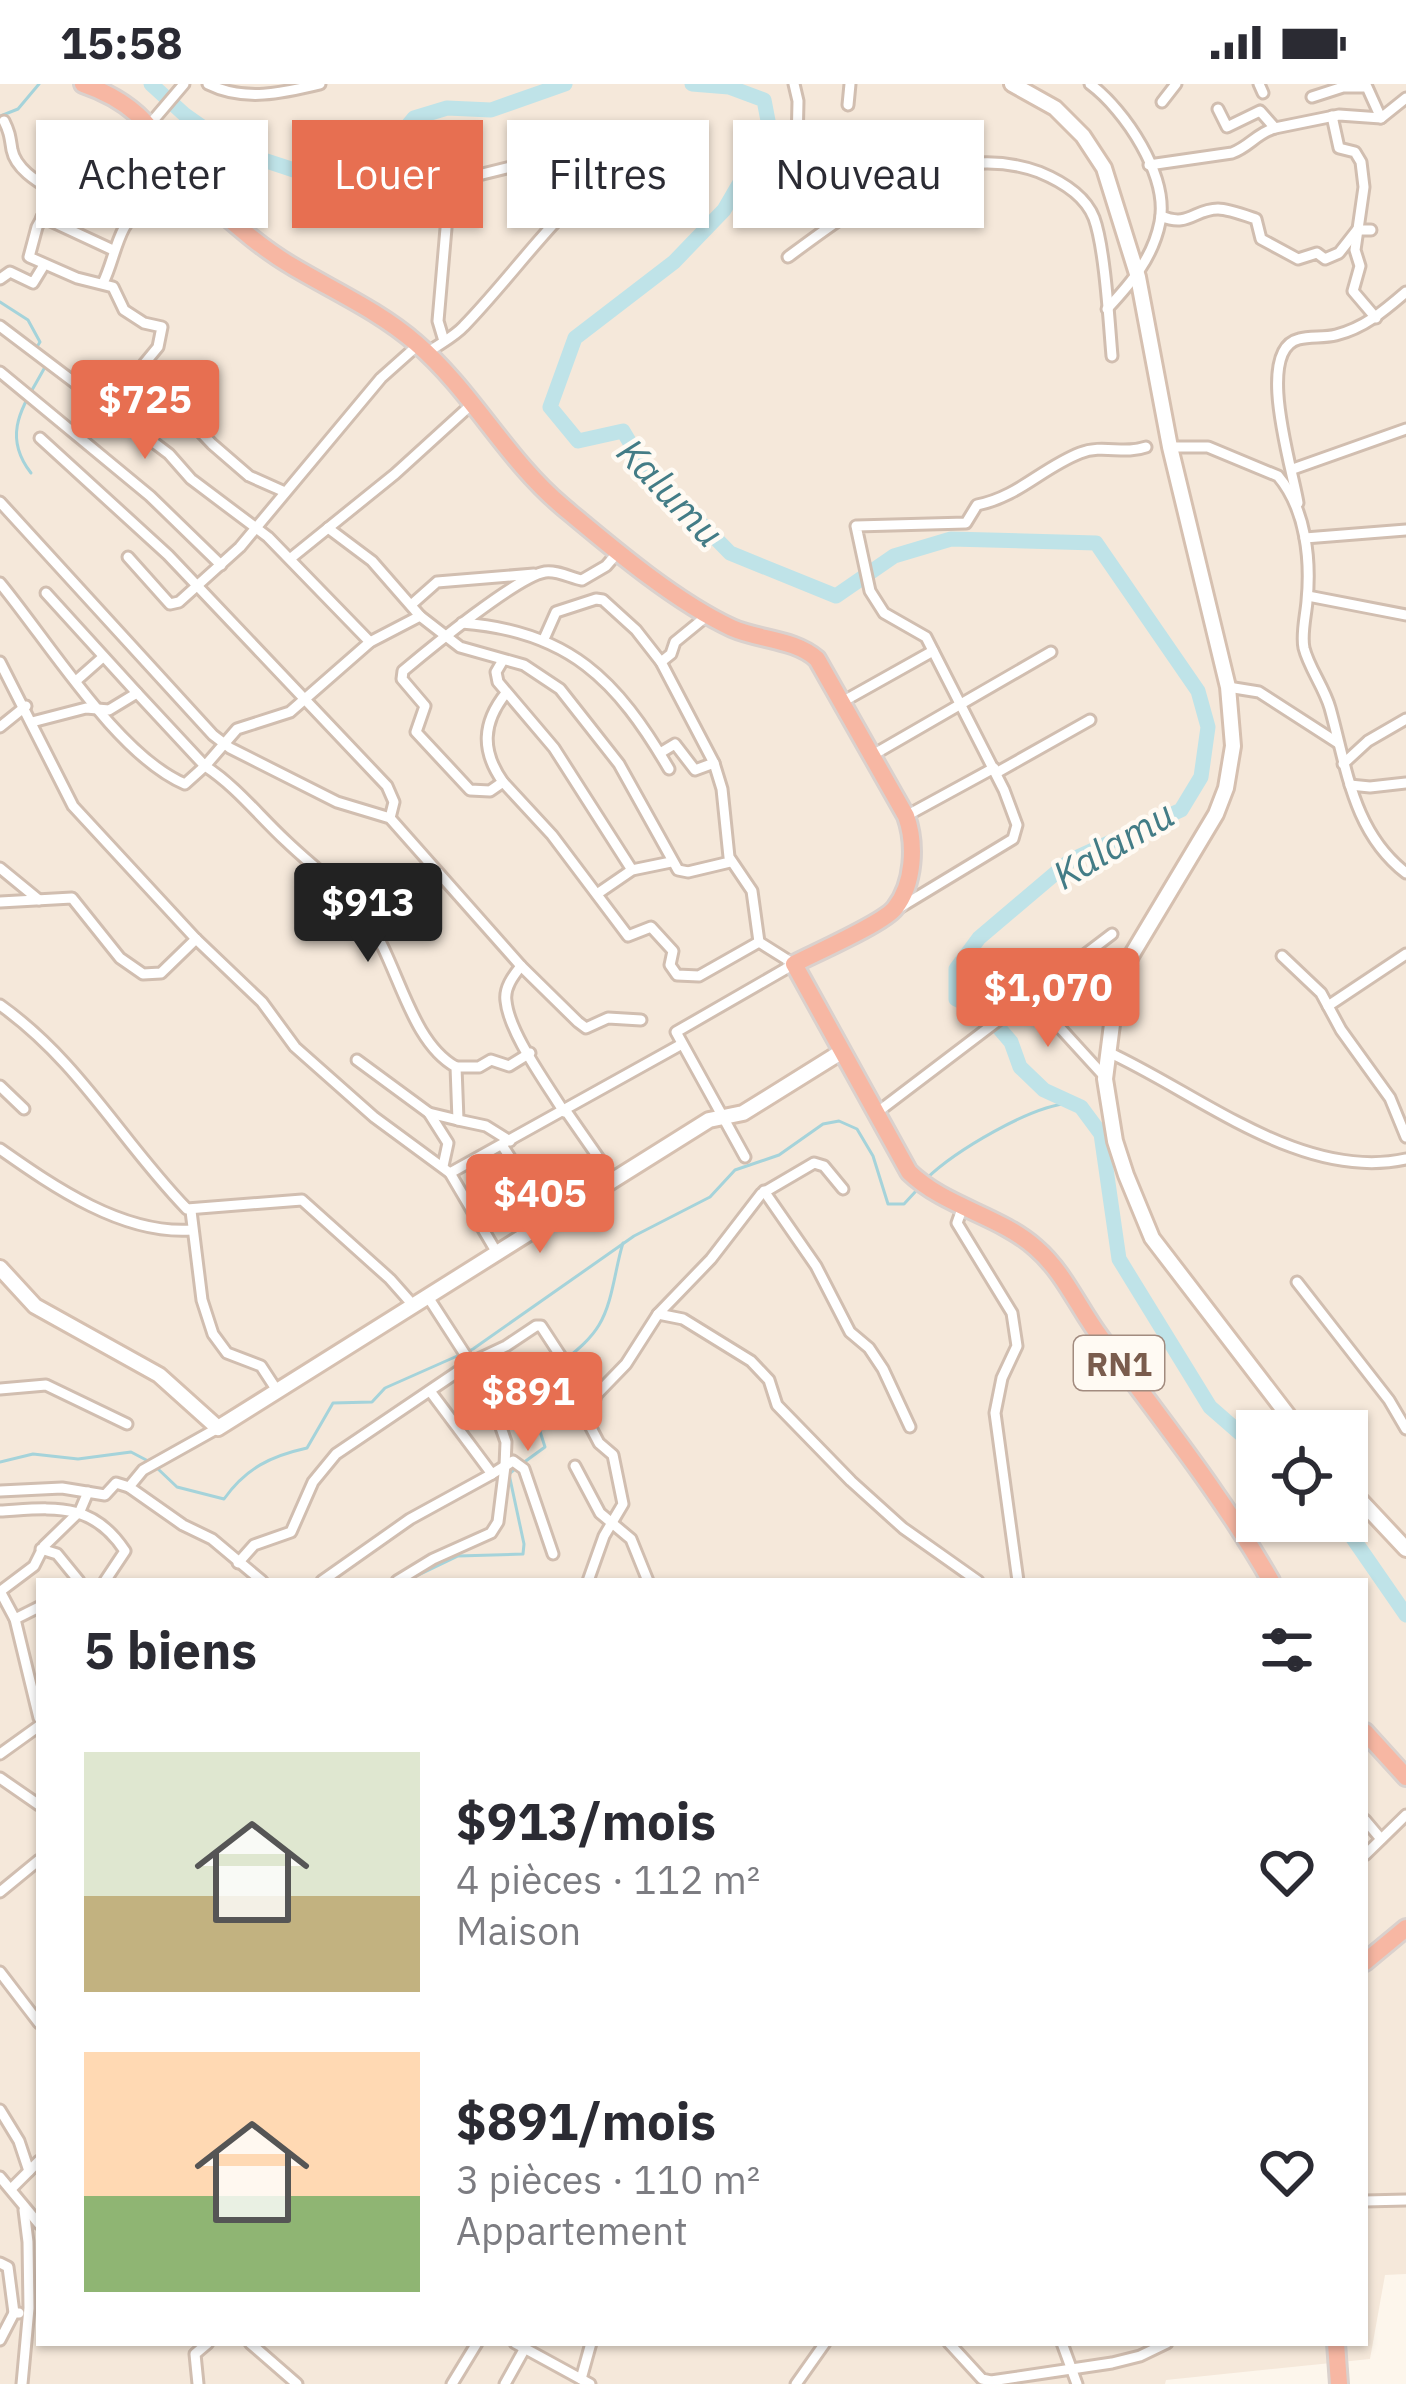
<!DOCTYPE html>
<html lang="fr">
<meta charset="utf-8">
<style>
body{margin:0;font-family:"IBM Plex Sans",sans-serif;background:#f2f2f3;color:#2b2b33;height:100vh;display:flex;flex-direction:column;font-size:45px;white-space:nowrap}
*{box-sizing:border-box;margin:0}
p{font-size:39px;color:#7c7c81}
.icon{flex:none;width:66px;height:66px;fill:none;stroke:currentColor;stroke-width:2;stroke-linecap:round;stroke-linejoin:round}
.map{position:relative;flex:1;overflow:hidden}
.drawer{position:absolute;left:36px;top:1494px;width:1332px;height:768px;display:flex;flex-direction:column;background:#fff;border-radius:0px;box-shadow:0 3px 9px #0004}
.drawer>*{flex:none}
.banner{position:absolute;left:36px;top:36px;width:1335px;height:108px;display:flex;gap:24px}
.controls{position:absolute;left:1236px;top:1326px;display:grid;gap:24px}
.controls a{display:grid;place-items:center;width:132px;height:132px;border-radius:0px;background:#fff;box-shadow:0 3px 9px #0004;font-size:60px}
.price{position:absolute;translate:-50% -102px;padding:0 27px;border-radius:12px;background:#e76f51;color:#fff;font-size:39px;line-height:78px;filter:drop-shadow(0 3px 6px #0008)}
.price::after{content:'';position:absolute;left:50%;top:72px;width:36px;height:27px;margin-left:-18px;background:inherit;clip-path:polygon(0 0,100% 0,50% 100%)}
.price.selected{background:#222;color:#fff}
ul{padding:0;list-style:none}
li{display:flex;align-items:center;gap:36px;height:300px;padding:0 48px}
li span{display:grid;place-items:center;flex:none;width:336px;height:240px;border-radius:0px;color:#555}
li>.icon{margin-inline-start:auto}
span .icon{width:144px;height:144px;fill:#fffc;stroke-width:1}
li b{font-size:51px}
h2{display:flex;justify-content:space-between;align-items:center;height:144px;padding:0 48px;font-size:51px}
.chip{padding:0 42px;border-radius:0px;background:#fff;box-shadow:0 3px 9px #0004;font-size:42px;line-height:108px}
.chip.selected{background:#e76f51;color:#fff}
.status{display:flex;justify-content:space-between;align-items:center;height:84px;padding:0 60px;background:#fff;direction:ltr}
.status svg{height:33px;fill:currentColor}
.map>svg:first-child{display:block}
</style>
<div class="status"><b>15:58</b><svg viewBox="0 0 49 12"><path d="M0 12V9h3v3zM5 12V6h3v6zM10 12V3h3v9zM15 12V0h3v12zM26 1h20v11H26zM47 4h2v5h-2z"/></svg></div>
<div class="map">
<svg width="1406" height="2300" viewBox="0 0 1406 2300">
<rect width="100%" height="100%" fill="#fdf6ec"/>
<path fill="#f5e8da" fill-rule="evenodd" d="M 0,0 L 1406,0 L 1406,2190 L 1385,2191 L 1370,2275 L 1166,2296 L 1165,2300 L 0,2300 ZM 1257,1347 L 1347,1347 L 1347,1437 L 1257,1437 ZM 39,1497 L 1365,1497 L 1365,2259 L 39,2259 Z"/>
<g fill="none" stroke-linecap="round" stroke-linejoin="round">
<g stroke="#a5d3da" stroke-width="3">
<path d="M 0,32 L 18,25 L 39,0"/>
<path d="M 0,218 L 28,236 L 40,258 L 35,266"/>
<path d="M 31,389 C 0,349 25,320 45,283"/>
<path d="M 926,1095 C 955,1067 1030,1022 1070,1019"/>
<path d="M 0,1378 L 33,1370 L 78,1375 L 131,1368 L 150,1378"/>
<path d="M 523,1379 L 545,1363 L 530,1316 C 545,1283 581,1271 599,1241 C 613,1218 615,1184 623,1159"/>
<path d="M 157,1384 L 177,1403 L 224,1415 C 246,1384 271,1372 307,1364 L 333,1319 L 372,1318 L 385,1304 L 473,1265 L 634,1152 L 710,1113 L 735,1086 L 779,1071 L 823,1040 L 839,1037 L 857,1045 L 873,1072 L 888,1120 L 904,1120 L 916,1107"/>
<path d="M 406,1497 L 458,1472 L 523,1470 L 524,1460 L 509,1390 L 515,1385"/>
</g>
<g stroke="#bfe3e8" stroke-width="15">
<path d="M 151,0 L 185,31 L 236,67 L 297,87 L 310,105 L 341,113 L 374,83 L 414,34 L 447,24 L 491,26 L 565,0"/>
<path d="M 692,0 L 729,3 L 764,16 L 770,47 L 724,126 L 674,178 L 575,254 L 550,323 L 578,357 L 623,347 L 642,379 L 730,469 L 836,512 L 894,472 L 951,455 L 1096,459 L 1198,607 L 1208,643 L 1201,693 L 1181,726 L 1071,776 L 979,854 L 956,885 L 956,915 L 987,930 L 1011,958 L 1020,983 L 1044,1006 L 1081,1023 L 1101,1050 L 1119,1175 L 1210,1323 L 1257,1364"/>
<path d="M 1341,1437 L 1406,1531"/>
</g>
<g stroke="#d1beb0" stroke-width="15">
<g id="street">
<path d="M 208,0 C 244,18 283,9 320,0"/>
<path d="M 794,0 L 798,17 L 797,62 L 791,94 L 800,103 L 825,108 L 852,125"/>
<path d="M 1090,0 C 1125,26 1169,92 1160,138 C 1153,174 1131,199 1107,225"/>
<path d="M 1259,0 L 1263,9"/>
<path d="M 1312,13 L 1343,3 L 1367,3 L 1381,34"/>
<path d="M 1162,18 L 1176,0"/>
<path d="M 848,21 L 850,0"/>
<path d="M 1218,25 L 1227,43 L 1260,27 L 1275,44 L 1339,31 L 1381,34 L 1406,14"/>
<path d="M 1332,32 L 1339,64 L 1355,68 L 1361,78 L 1364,103 L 1355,166 L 1360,182 L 1353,207 L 1376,234"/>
<path d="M 4,37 C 10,49 10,54 12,66 C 16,86 40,99 56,109"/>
<path d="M 150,40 L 184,0"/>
<path d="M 113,62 L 87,52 L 37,143 L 29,173 L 77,194 L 113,203 L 124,226 L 144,239 L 162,243 L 158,263 L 144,280 L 156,301 L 212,360 L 249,392 L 285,408"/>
<path d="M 1149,81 L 1232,69 C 1249,63 1257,49 1275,44"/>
<path d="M 1161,132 C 1189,144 1194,125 1218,125 C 1228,125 1247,132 1256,135 L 1261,155 L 1298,175 L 1317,169 L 1325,175 L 1339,169 L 1357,146 L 1371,146"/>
<path d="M 42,133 L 113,166"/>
<path d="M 788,173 C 858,121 946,54 1039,88 C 1061,97 1085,111 1094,134 C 1105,164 1109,238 1112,272"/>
<path d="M 0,195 L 10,188 L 33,199 L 44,181"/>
<path d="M 103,199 C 116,173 117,138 145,121 C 159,113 176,108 191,100"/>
<path d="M 0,242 L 169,370 L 191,395 L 268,453 L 370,558"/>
<path d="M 444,257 L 438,237 L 450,98 L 547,74"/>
<path d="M 427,269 C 439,260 454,253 464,242 C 525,179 571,103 649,60"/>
<path d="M 0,288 L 150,412 L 221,481"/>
<path d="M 40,354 L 168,471 L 387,702 L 394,718 L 390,734"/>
<path d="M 1170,363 L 1208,363 L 1278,392 C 1306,425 1311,476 1307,517 C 1306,531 1301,550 1304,564 C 1309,584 1324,603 1330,624 C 1347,685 1353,748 1406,789"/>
<path d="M 1293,385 L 1406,345"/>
<path d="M 0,418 L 213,651 L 230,664 L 337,718 L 390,734 L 521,882 L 578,938 L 586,944 L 608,934 L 641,936"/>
<path d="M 1298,419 C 1293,386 1254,266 1299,255 C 1310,252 1324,254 1336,251 C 1364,244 1384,227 1406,208"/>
<path d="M 328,444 L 372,477 L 420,532"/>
<path d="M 1305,454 L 1406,446"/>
<path d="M 619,467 L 606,482 L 582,496 C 571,494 557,486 545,488 C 518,492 428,566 403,587 L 402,595 L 425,622 L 416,648 L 470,706 L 490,707 L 503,698 L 552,751 L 628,852 L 651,843 L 673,867 L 670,881 L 677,891 L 699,892 L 759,858"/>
<path d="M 128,473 L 170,520 L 179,518 L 240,463 L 381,294 L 418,261"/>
<path d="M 291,474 L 395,390 L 472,320"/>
<path d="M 0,499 C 48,557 118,672 185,700 L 205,682 C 237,703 258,731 286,757 C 313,783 344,805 366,834 C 398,877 409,957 456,983 L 458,1036 L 486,1042 L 510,1057"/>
<path d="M 46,509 L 137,609"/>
<path d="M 1308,512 L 1406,531"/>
<path d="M 411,521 L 437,498 L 534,490"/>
<path d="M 462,539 C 569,547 617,596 669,685"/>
<path d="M 544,555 L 556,528 L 596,515 L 603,516 L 636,546 L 661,578 L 714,679 L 722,705 L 729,773 L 752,807 L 759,858 L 794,880 L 676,948 L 745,1073"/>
<path d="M 503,576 L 496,588 L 498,598 L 554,664 L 632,786"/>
<path d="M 0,578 L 73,722 L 196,855 L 262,918 L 295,963 L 374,1033 L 450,1089 L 497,1169"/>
<path d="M 661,578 L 671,570 L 675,558 L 708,531"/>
<path d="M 77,596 L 103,573"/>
<path d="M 1228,603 L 1259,608 L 1338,659"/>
<path d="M 842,618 L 933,567"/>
<path d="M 32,638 L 86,624 L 109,626 L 137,609 L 205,682 L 237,645 L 290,628 L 370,558 L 420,532 L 460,563 L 524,581 L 560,605 L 619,680 L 678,786 L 688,788 L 730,778"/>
<path d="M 0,643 L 26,622"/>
<path d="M 660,669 L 675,660 L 695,686 L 714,679"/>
<path d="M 871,672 L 1051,568"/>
<path d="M 1343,680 L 1368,657 L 1406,635"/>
<path d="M 996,689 L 1090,636"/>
<path d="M 503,698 C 481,667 482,639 506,609"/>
<path d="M 1350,701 L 1370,703 L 1406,699"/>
<path d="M 906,732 L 994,684"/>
<path d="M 0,784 L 39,816"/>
<path d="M 597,810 L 632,786 L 671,778"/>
<path d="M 0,818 L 72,814 L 120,874 L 143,890 L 161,889 L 196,855"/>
<path d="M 899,824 L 1013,755 L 1017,741 L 1004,706 L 926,553 L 884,529 L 870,507 L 856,442 L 966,439 L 977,421 C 1018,413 1042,384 1080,369 C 1103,360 1124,371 1146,363"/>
<path d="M 1282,872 L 1321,909 L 1341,946 L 1390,1014 L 1406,1053"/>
<path d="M 521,882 C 513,892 504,904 506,917 C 509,949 547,1000 564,1028"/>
<path d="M 1031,912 L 1104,992"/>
<path d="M 0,921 C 80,978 121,1057 187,1125 L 302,1116 L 390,1195 L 413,1221"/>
<path d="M 1328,922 L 1406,870"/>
<path d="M 1108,968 C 1198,1009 1302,1098 1406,1075"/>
<path d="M 357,976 L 429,1029 L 458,1036"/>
<path d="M 456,983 L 479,983 L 491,976 L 509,982 L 530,969"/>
<path d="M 0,1002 L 24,1025"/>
<path d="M 566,1027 L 614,1096"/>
<path d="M 429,1029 L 448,1059 L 443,1082"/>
<path d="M 875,1030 L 1112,850"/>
<path d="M 502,1061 L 550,1136"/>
<path d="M 0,1065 C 54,1103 123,1151 192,1146"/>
<path d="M 450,1089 L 682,960"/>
<path d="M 764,1107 L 816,1182 L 850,1248 L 869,1264 L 883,1285 L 910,1343"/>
<path d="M 963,1122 L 957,1139 L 1012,1229 L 1017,1262 L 1002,1294 L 995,1329 L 1018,1497"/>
<path d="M 191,1127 L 202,1216 L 213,1250 L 227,1269 L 261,1282 L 278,1308"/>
<path d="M 1297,1198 L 1389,1316 L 1406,1345"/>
<path d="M 658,1230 L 683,1235 L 751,1277 L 769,1296 L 777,1321 L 851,1397 L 903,1444 L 978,1497"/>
<path d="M 0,1305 L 46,1301 L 127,1340"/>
<path d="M 430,1307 L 492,1390 L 513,1377 L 524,1385 L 553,1470"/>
<path d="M 218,1344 L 143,1386 L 129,1403 L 183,1441 L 212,1455 L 262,1497"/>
<path d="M 575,1382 L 600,1429 L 631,1455 L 648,1497"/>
<path d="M 0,1407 L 62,1404 L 105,1411 L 116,1399 L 129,1403"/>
<path d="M 0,1427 C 55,1424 92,1417 125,1467 L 105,1497"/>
<path d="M 41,1465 L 57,1470 L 79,1497"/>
<path d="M 238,1479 L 254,1461 L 291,1448 L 313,1398 L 336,1370 L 472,1278 L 506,1262 L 536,1242 L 541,1242 L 577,1297"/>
<path d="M 322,1497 L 410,1435 L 492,1390"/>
<path d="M 397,1497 L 433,1475 L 491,1449 L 498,1438 L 505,1382 L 506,1358 L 488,1306 L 428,1213"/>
<path d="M 588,1497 L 604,1452 L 623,1420 L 613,1371 L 599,1359 L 588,1338 L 596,1311 L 626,1280 L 658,1230 L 711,1175 L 761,1110 L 814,1079 L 824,1082 L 843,1105"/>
<path d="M 2,1506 L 34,1482 L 44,1462 L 80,1427 L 88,1408"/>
<path d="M 0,1507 L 15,1535 L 39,1634"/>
<path d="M 15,1535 L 39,1523"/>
<path d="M 0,1670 L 39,1642"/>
<path d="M 0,1694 L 39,1721"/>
<path d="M 1365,1736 L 1381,1755"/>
<path d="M 1365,1771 L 1406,1731"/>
<path d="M 0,1808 L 39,1776"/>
<path d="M 0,1888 L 39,1939"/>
<path d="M 0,2026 L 19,2057 L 29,2087"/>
<path d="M 0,2093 L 39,2140"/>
<path d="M 12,2104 L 39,2077"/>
<path d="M 1365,2117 L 1406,2116"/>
<path d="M 0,2179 L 8,2183 L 14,2229"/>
<path d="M 0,2256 L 14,2229 L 19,2229"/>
<path d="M 250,2259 L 297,2300"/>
<path d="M 515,2259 L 590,2300"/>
<path d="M 949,2259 L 982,2295 L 991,2297 L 1112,2279 L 1140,2272 L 1167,2259"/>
<path d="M 1062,2259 L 1077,2300"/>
<path d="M 581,2295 L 591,2259"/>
<path d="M 22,2300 L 29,2224 L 28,2158 L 24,2126"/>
<path d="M 198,2300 L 195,2270 L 208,2259"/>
<path d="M 452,2300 L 477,2259"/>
<path d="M 505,2300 L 525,2264"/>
<path d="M 796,2300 L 825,2259"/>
</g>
</g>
<g stroke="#d6c0b0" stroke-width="20">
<g id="secondary">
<path d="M 1012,0 L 1055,24 L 1083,52 L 1104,84 L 1138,193 L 1170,363 L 1228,603 L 1233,662 L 1226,704 L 1216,730 L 1125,882 L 1116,909 L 1105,995 L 1115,1057 L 1126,1091 L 1152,1154 L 1300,1347"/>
<path d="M 0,1184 L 35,1222 L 159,1291 L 218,1344 L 709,1036 L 743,1029 L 841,968"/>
<path d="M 1347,1402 L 1406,1465"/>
</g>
</g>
<g stroke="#dad1cd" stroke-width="22">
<g id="highway">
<path d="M 83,0 C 162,27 159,74 213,121 C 238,143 263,165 292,182 C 334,207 379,227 416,259 C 472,307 506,375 562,422 C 611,463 674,517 732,544 C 759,556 795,555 817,575 L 906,732 C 916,760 914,800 895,824 C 884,839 815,869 794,880 L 909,1088 C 945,1123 999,1131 1036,1164 C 1064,1188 1079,1225 1101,1254 C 1160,1334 1222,1411 1271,1497"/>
<path d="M 1365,1648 L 1406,1693"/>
<path d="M 1365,1878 L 1406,1844"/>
<path d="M 1336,2259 L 1339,2300"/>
</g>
</g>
<use href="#street" stroke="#fff" stroke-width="9"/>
<use href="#secondary" stroke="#fff" stroke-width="14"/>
<use href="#highway" stroke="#f7b7a3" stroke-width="16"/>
</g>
<g text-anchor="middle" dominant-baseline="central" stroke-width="9" stroke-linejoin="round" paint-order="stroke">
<rect fill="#fffaf3" stroke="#a28b7f" stroke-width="3" x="1074" y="1252" width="90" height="54" rx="9"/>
<g font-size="33" font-weight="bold" fill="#7a5c4d">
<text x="1119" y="1279">RN1</text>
</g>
<g font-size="39" font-style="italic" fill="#437c86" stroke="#fffaf3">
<text transform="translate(671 408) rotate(46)">Kalumu</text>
<text transform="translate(1113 760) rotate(-31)">Kalamu</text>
</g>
</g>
</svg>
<div class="controls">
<a><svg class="icon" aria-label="locate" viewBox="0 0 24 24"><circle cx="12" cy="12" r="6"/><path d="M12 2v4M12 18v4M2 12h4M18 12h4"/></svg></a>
</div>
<b class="price" style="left:145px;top:378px">$725</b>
<b class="price selected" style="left:368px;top:881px">$913</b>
<b class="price" style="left:1048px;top:966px">$1,070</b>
<b class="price" style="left:540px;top:1172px">$405</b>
<b class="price" style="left:528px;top:1370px">$891</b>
<div class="banner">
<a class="chip">Acheter</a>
<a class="chip selected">Louer</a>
<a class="chip">Filtres</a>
<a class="chip">Nouveau</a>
</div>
<section class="drawer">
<h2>5 biens<svg class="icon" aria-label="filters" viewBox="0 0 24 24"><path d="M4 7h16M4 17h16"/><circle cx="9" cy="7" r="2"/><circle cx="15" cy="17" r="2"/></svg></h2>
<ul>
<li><span style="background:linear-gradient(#dfe7d0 60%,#c2b280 0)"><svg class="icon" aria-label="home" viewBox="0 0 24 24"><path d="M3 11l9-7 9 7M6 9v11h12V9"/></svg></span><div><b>$913/mois</b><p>4 pièces · 112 m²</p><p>Maison</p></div><svg class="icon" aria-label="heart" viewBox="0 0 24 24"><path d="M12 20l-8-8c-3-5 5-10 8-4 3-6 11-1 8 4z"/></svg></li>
<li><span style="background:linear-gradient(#ffd9b3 60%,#8fb573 0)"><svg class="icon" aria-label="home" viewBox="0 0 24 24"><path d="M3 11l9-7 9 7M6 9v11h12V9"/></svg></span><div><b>$891/mois</b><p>3 pièces · 110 m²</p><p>Appartement</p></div><svg class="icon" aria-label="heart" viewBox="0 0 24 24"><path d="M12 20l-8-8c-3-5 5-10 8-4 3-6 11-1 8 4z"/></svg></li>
</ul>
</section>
</div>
